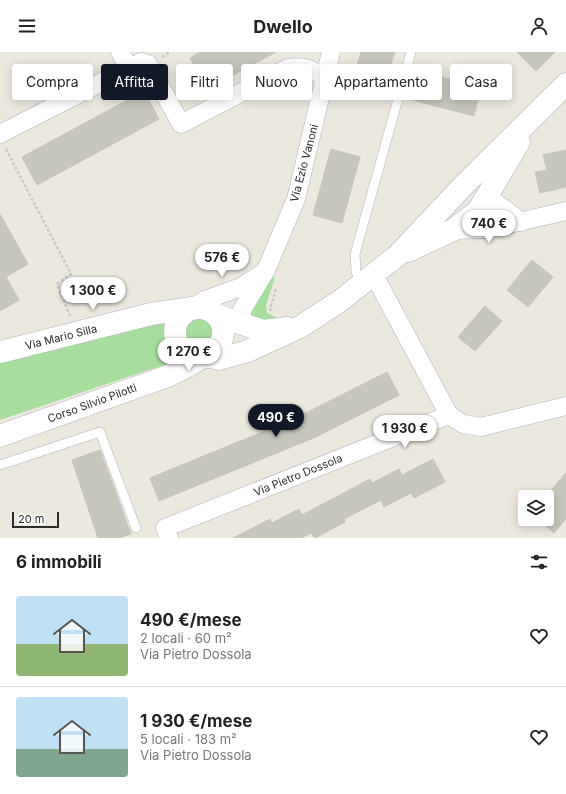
<!DOCTYPE html>
<html lang="it">
<meta charset="utf-8">
<style>
body{margin:0;font-family:Inter,sans-serif;background:#f2f2f2;color:#222;height:100vh;display:flex;flex-direction:column;font-size:15px;white-space:nowrap}
*{box-sizing:border-box;margin:0}
p{font-size:13px;color:#767676}
.icon{flex:none;width:22px;height:22px;fill:none;stroke:currentColor;stroke-width:2;stroke-linecap:round;stroke-linejoin:round}
.map{position:relative;height:486px;overflow:hidden}
.drawer{display:flex;flex-direction:column;background:#fff;flex:1}
.drawer>*{flex:none}
.hud{position:absolute;left:12px;top:12px;width:542px;height:36px;display:flex;gap:8px}
.tools{position:absolute;left:518px;top:438px;display:grid;gap:8px}
.tools a{display:grid;place-items:center;width:36px;height:36px;border-radius:4px;background:#fff;box-shadow:0 2px 10px #0003;font-size:20px}
.scale{position:absolute;left:12px;bottom:10px;width:47px;box-sizing:border-box;padding-left:4px;border:2px solid #2b2b2b;border-top:0;font-size:11px;line-height:14px;white-space:nowrap;color:#2b2b2b;-webkit-text-stroke:3px #fff;paint-order:stroke}
.price{position:absolute;translate:-50% -34px;padding:0 9px;border-radius:14px;background:#fff;color:#222;font-size:13px;line-height:26px;filter:drop-shadow(0 1px 2px #0008)}
.price::after{content:'';position:absolute;left:50%;top:24px;width:12px;height:9px;margin-left:-6px;background:inherit;clip-path:polygon(0 0,100% 0,50% 100%)}
.price.selected{background:#111827;color:#fff}
ul{padding:0;list-style:none}
li{display:flex;align-items:center;gap:12px;height:100px;padding:0 16px}
li+li{border-top:1px solid #e0e0e0}
li span{display:grid;place-items:center;flex:none;width:112px;height:80px;border-radius:4px;color:#555}
li>.icon{margin-inline-start:auto}
span .icon{width:48px;height:48px;fill:#fffc;stroke-width:1}
li b{font-size:17px}
h2{display:flex;justify-content:space-between;align-items:center;height:48px;padding:0 16px;font-size:17px}
.pill{padding:0 14px;border-radius:4px;background:#fff;box-shadow:0 2px 10px #0003;font-size:14px;line-height:36px}
.pill.selected{background:#111827;color:#fff}
header{display:flex;justify-content:space-between;align-items:center;height:52px;padding:0 16px;background:#fff;font-size:18px;font-weight:700}
.map>svg:first-child{display:block}
</style>
<header><svg class="icon" aria-label="menu" viewBox="0 0 24 24"><path d="M4 6h16M4 12h16M4 18h16"/></svg>Dwello<svg class="icon" aria-label="person" viewBox="0 0 24 24"><circle cx="12" cy="8" r="4"/><path d="M4 21q1-7 8-7t8 7"/></svg></header>
<div class="map">
<svg width="566" height="486" viewBox="0 0 566 486">
<rect width="100%" height="100%" fill="#ebe8de"/>
<g fill="#a7de9e">
<path d="M 272,225 L 275,226 L 266,253 L 267,261 L 279,267 L 256,270 L 248,262 Z"/>
<circle cx="199" cy="278" r="17"/>
<path d="M 171,263 C 168,283 165,295 184,306 L 0,368 L 0,307 Z"/>
</g>
<g fill="#c7c6bc" stroke="#c7c4b7">
<path d="M 200,0 L 276,0 L 195,44 L 181,18 L 193,12 L 190,6 Z"/>
<path d="M 361,0 L 395,0 L 391,12 L 401,15 L 396,32 L 355,20 Z"/>
<path d="M 517,0 L 555,0 L 536,19 Z"/>
<path d="M 412,18 L 481,35 L 474,64 L 405,46 Z"/>
<path d="M 144,39 L 159,67 L 37,133 L 22,105 Z"/>
<path d="M 331,97 L 360,105 L 342,171 L 313,163 Z"/>
<path d="M 566,98 L 566,135 L 540,141 L 535,120 L 547,118 L 543,103 Z"/>
<path d="M 0,162 L 28,212 L 6,225 L 19,248 L 0,259 Z"/>
<path d="M 532,208 L 553,225 L 528,255 L 507,238 Z"/>
<path d="M 485,254 L 502,269 L 475,299 L 458,285 Z"/>
<path d="M 387,320 L 399,343 L 316,385 L 159,449 L 150,426 L 294,367 Z"/>
<path d="M 100,398 L 131,482 L 119,486 L 98,486 L 72,408 Z"/>
<path d="M 433,407 L 445,430 L 414,446 L 411,441 L 384,455 L 381,448 L 344,467 L 345,470 L 315,486 L 311,481 L 301,486 L 233,486 L 270,467 L 272,471 L 299,457 L 302,463 L 370,427 L 372,431 L 399,417 L 402,423 Z"/>
<path d="M 566,421 L 566,467 L 554,481 L 537,467 L 547,467 L 547,445 L 545,445 Z"/>
</g>
<g fill="none" stroke-linecap="round" stroke-linejoin="round">
<g stroke="#b1b1bd" stroke-width="10">
<g id="service">
<path d="M 363,232 L 356,220 L 355,202 L 411,0"/>
<path d="M 0,413 L 100,380 L 136,476"/>
</g>
</g>
<g stroke="#b1b1bd" stroke-width="19">
<g id="minor">
<path d="M 120,0 L 129,16"/>
<path d="M 0,82 L 141,10 L 148,12 L 181,72 L 288,16 C 303,13 312,18 325,25"/>
<path d="M 486,143 L 521,170"/>
<path d="M 453,178 L 488,177 L 566,159"/>
<path d="M 192,256 L 205,248 L 241,235 L 261,222"/>
<path d="M 245,273 L 242,267 L 242,258 L 266,218 L 296,147 L 331,0"/>
<path d="M 449,363 L 463,372 L 481,375 L 566,354"/>
<path d="M 169,486 L 165,476 L 449,363 L 374,223"/>
</g>
</g>
<g stroke="#b1b1bd" stroke-width="23">
<g id="tertiary">
<path d="M 408,199 L 453,178 L 478,159 L 519,90"/>
<circle cx="199" cy="280" r="24"/>
<path d="M 217,263 L 263,279 L 287,276"/>
<path d="M 0,300 L 151,262 L 192,256"/>
<path d="M 0,384 L 168,324 L 190,313 L 204,304 L 219,307 L 248,299 L 300,275 L 340,249 L 398,203 L 462,135 L 566,32"/>
</g>
</g>
<g stroke="#c8c8c8" stroke-width="2.5" stroke-dasharray="3 2" stroke-linecap="butt">
<path d="M 162,5 L 170,0"/>
<path d="M 6,97 L 71,222 L 57,232 L 70,264"/>
<path d="M 271,259 L 270,257 L 276,237"/>
</g>
<use href="#service" stroke="#fff" stroke-width="9"/>
<use href="#minor" stroke="#fff" stroke-width="18"/>
<use href="#tertiary" stroke="#fff" stroke-width="22"/>
</g>
<g text-anchor="middle" dominant-baseline="central" stroke-width="3" stroke-linejoin="round" paint-order="stroke">
<g font-size="11" fill="#2b2b2b" stroke="#fff">
<text transform="translate(304 111) rotate(-75)">Via Ezio Vanoni</text>
<text transform="translate(61 285) rotate(-14)">Via Mario Silla</text>
<text transform="translate(92 351) rotate(-20)">Corso Silvio Pilotti</text>
<text transform="translate(298 423) rotate(-22)">Via Pietro Dossola</text>
</g>
</g>
</svg>
<div class="tools">
<a><svg class="icon" aria-label="layers" viewBox="0 0 24 24"><path d="M12 4l9 5-9 5-9-5zM3 14l9 5 9-5"/></svg></a>
</div>
<div class="scale">20 m</div>
<b class="price" style="left:489px;top:192px">740 €</b>
<b class="price" style="left:222px;top:226px">576 €</b>
<b class="price" style="left:93px;top:259px">1 300 €</b>
<b class="price" style="left:189px;top:320px">1 270 €</b>
<b class="price selected" style="left:276px;top:386px">490 €</b>
<b class="price" style="left:405px;top:397px">1 930 €</b>
<div class="hud">
<a class="pill">Compra</a>
<a class="pill selected">Affitta</a>
<a class="pill">Filtri</a>
<a class="pill">Nuovo</a>
<a class="pill">Appartamento</a>
<a class="pill">Casa</a>
</div>
</div>
<section class="drawer">
<h2>6 immobili<svg class="icon" aria-label="filters" viewBox="0 0 24 24"><path d="M4 7h16M4 17h16"/><circle cx="9" cy="7" r="2"/><circle cx="15" cy="17" r="2"/></svg></h2>
<ul>
<li><span style="background:linear-gradient(#bfe0f5 60%,#8fb573 0)"><svg class="icon" aria-label="home" viewBox="0 0 24 24"><path d="M3 11l9-7 9 7M6 9v11h12V9"/></svg></span><div><b>490 €/mese</b><p>2 locali · 60 m²</p><p>Via Pietro Dossola</p></div><svg class="icon" aria-label="heart" viewBox="0 0 24 24"><path d="M12 20l-8-8c-3-5 5-10 8-4 3-6 11-1 8 4z"/></svg></li>
<li><span style="background:linear-gradient(#bfe0f5 65%,#7fa58c 0)"><svg class="icon" aria-label="home" viewBox="0 0 24 24"><path d="M3 11l9-7 9 7M6 9v11h12V9"/></svg></span><div><b>1 930 €/mese</b><p>5 locali · 183 m²</p><p>Via Pietro Dossola</p></div><svg class="icon" aria-label="heart" viewBox="0 0 24 24"><path d="M12 20l-8-8c-3-5 5-10 8-4 3-6 11-1 8 4z"/></svg></li>
</ul>
</section>
